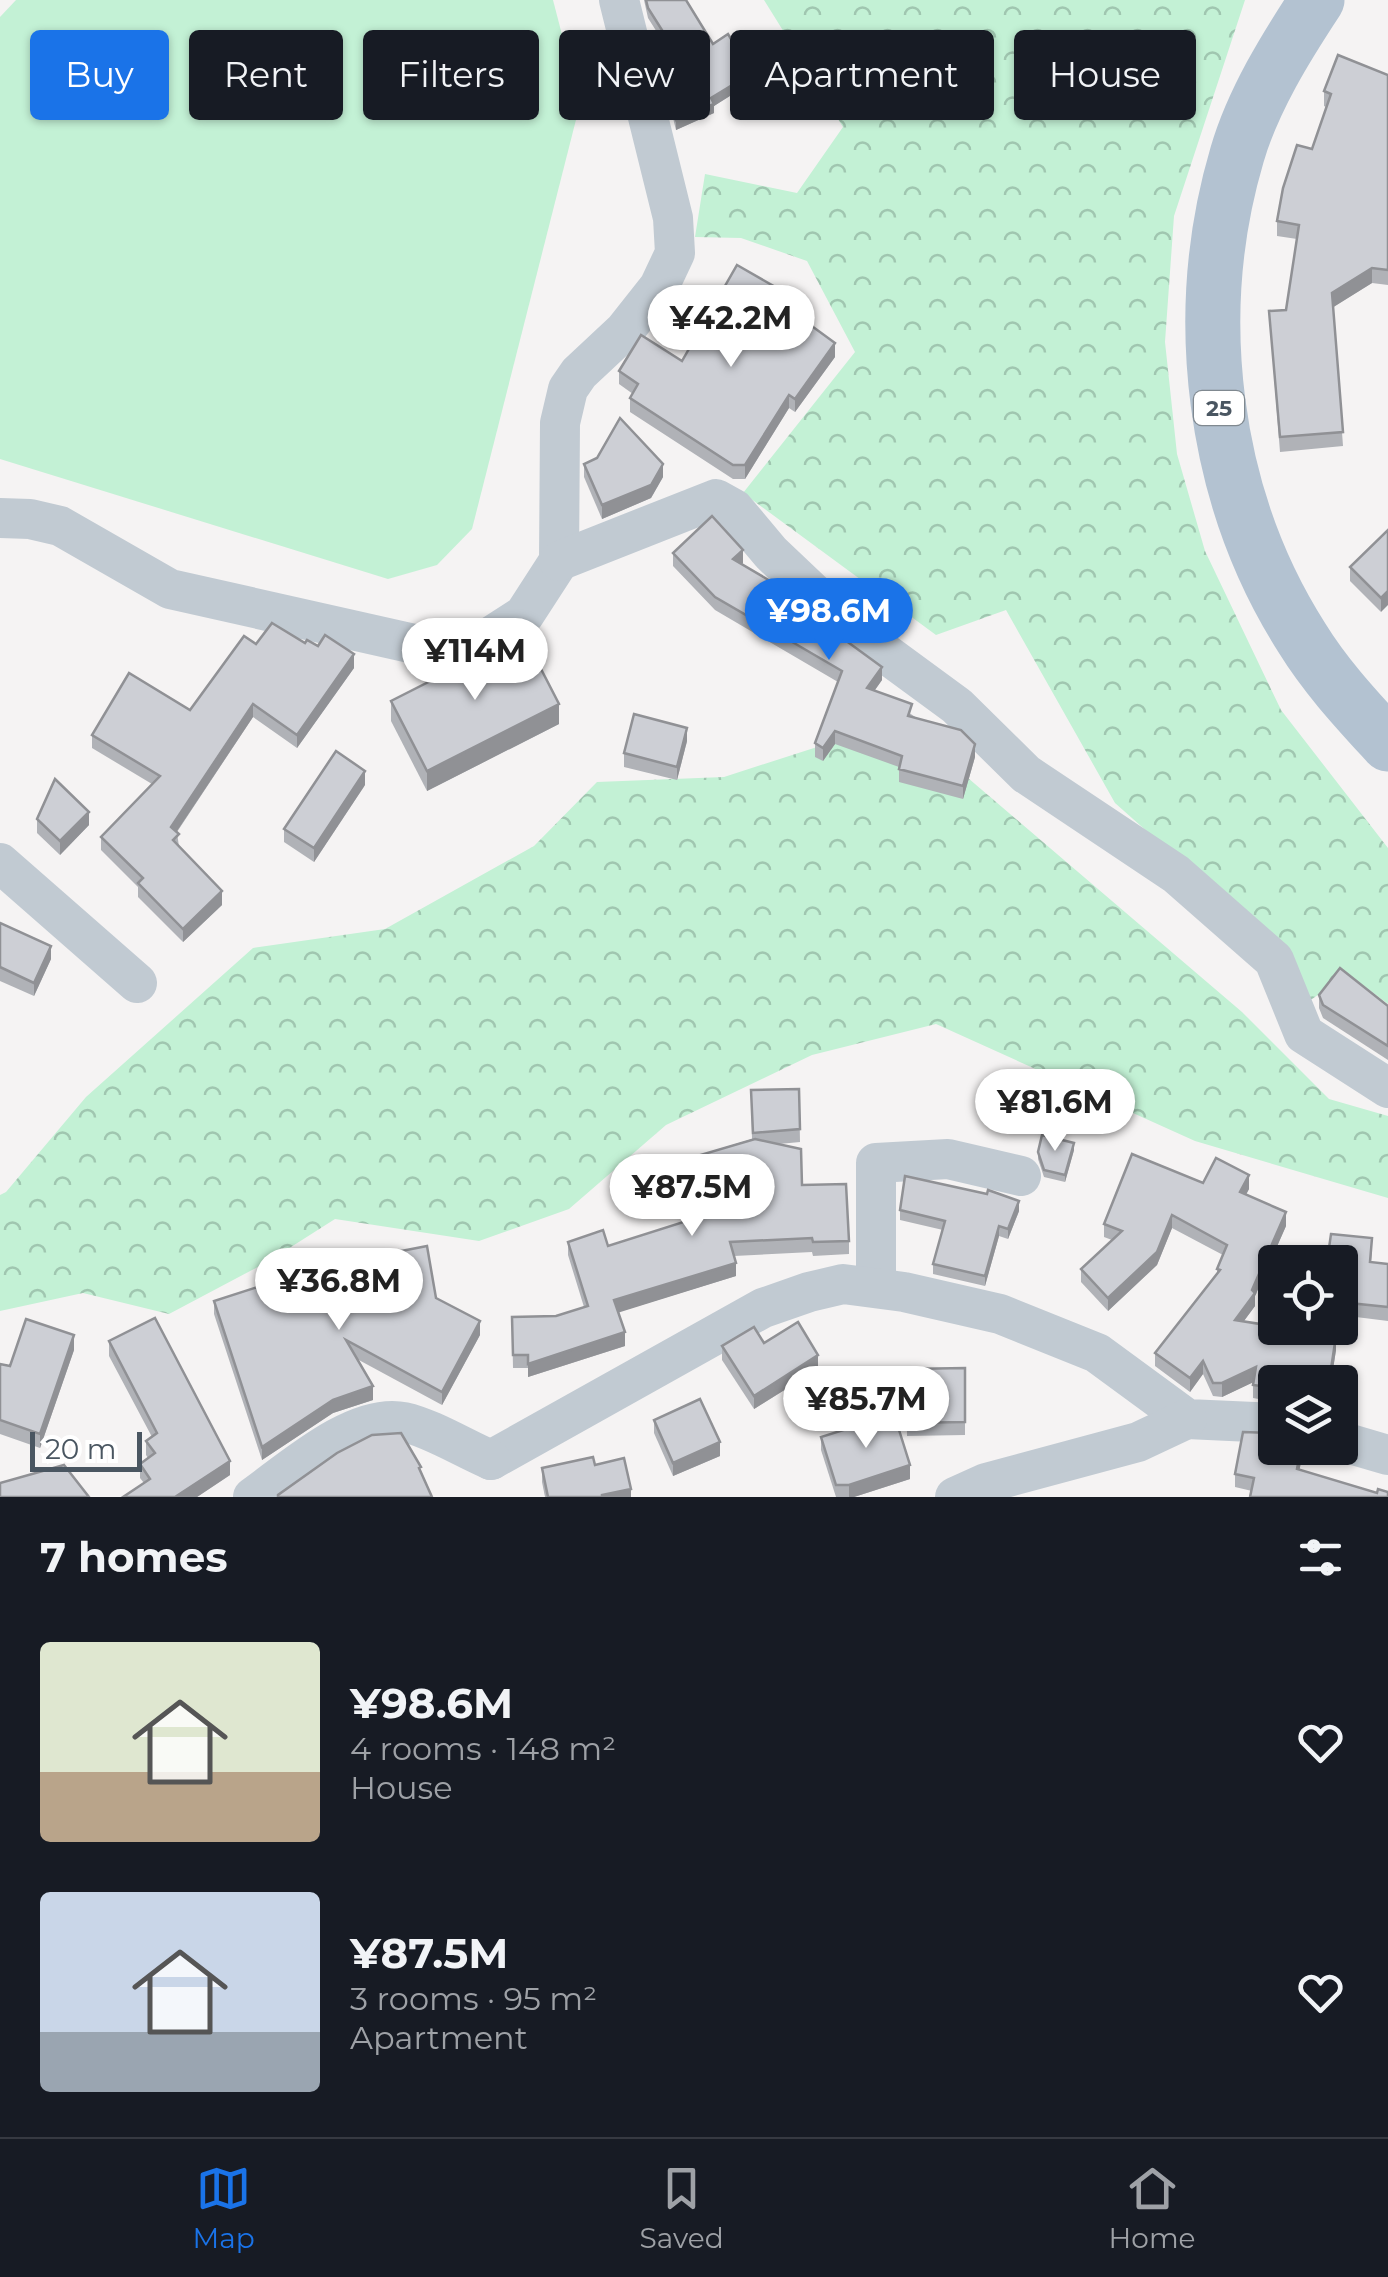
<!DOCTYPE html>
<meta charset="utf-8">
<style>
body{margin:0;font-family:Montserrat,sans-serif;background:#242831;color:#f1f3f6;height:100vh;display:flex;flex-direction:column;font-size:38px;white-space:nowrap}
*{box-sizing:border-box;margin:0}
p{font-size:32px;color:#9ea1a6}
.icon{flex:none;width:55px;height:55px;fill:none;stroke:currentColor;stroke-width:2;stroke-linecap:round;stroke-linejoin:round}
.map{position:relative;height:1497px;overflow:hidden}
.details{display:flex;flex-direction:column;background:#171b24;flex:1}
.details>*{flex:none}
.banner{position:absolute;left:30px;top:30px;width:1330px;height:90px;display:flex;gap:20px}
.controls{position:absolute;left:1258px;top:1245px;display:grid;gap:20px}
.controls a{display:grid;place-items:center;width:100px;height:100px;border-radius:10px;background:#171b24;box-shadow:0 2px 8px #0004;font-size:50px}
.scale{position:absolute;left:30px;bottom:25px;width:112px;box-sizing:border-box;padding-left:10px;border:5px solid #4a5661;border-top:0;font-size:28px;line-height:35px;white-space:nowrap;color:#4a5661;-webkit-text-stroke:8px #fff;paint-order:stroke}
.price{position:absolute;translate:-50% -85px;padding:0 22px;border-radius:35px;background:#fff;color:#222;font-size:32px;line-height:65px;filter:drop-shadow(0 2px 5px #0008)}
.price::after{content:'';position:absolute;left:50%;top:60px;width:30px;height:22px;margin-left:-15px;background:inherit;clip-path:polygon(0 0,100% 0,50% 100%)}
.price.selected{background:#1a73e8;color:#fff}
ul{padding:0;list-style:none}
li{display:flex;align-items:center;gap:30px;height:250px;padding:0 40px}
li span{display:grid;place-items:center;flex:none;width:280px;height:200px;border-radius:10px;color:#555}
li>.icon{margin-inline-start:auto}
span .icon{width:120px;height:120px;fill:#fffc;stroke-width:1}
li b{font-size:42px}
h2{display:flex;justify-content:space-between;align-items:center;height:120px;padding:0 40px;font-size:42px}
.tag{padding:0 35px;border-radius:10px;background:#171b24;box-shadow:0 2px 8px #0004;font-size:35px;line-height:90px}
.tag.selected{background:#1a73e8;color:#fff}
.tabs{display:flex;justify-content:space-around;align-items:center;height:140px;border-top:2px solid #363941;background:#171b24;font-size:28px;color:#9ea1a6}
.tabs a{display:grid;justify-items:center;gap:5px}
.tabs .selected{color:#1a73e8}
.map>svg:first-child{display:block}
</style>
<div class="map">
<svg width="1388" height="1497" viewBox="0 0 1388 1497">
<defs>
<pattern id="forest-crowns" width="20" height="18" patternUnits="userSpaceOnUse" patternTransform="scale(2.5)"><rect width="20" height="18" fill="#c3f1d5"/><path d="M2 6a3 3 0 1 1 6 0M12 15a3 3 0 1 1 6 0" fill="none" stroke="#a0c6b0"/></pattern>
</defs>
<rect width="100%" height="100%" fill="#f5f3f3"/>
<g fill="url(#forest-crowns)">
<path d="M 764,0 L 1245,0 L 1174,216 L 1165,342 L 1177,454 L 1205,551 L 1281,710 L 1388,848 L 1388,1004 L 1348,974 L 1302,1006 L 1284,953 L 1115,803 L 1006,610 L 936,635 L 743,493 L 855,352 L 807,261 L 741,238 L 695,237 L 705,174 L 797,193 L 843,127 Z"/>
<path d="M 920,737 L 1242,1012 L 1329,1099 L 1388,1116 L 1388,1198 L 1195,1141 L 936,1024 L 812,1055 L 666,1125 L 569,1209 L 479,1241 L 335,1219 L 269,1261 L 169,1314 L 83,1293 L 0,1311 L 0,1195 L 6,1192 L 86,1097 L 253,948 L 385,929 L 534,846 L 597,782 L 724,777 L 845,738 Z"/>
</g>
<path fill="#c3f1d5" d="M 16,0 L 553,0 L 580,104 L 472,529 L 437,565 L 388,579 L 0,459 L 0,17 Z"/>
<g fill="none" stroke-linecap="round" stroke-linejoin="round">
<g stroke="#c1cad2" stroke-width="40">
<path d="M 0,518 L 30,519 L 60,526 L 170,589 L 441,650 L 482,642 L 524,615 L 559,561 L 560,423 L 568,389 L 579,373 L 625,330 L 659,287 L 675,253 L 673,218 L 619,0"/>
<path d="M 559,561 L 716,499 L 734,509 L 771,553 L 848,626 L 957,706 L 1026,774 L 1176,874 L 1274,960 L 1304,1034 L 1388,1088"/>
<path d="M 0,863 L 137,983"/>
<path d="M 876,1286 L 876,1163 L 948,1159 L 1021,1176"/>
<path d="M 1340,1441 L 1388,1455"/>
<path d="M 491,1460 L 763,1308 L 809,1292 L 843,1284 L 904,1292 L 1000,1314 L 1097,1353 L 1187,1419 L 1275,1423"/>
<path d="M 253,1497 C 291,1470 355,1412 404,1422 C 431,1428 465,1449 491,1460"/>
<path d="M 955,1497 L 986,1483 L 1138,1442 L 1187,1419"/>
</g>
<path stroke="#b3c2d1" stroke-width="55" d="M 1317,0 C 1286,47 1253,100 1237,155 C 1190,314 1212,497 1302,638 C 1326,677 1357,710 1388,744"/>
</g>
<g fill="#b0b2b7">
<path d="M 644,0 L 686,0 L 713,44 L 752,82 L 714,106 L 714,113 L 676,130 L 662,74 L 662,64 L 674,59 L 648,18 Z"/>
<path d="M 1388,75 L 1388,285 L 1372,283 L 1333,307 L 1343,446 L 1280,452 L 1269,311 L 1286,310 L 1297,239 L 1277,236 L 1277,221 L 1312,149 L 1326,107 L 1324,106 L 1324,91 Z"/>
<path d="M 777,301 L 835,357 L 795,412 L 789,408 L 745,479 L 733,479 L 630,412 L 630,398 L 633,394 L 619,384 L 619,371 L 682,361 Z"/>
<path d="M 584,464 L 663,477 L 651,498 L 602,519 L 584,477 Z"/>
<path d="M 1388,530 L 1381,612 L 1350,581 L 1350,567 Z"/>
<path d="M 673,553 L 743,563 L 742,564 L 882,680 L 875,690 L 975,757 L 963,799 L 899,782 L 899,767 L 835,744 L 823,761 L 815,757 L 815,743 L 838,682 L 715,610 L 673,566 Z"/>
<path d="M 305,643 L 318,646 L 354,668 L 297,748 L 253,717 L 177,832 L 179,847 L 222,905 L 183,942 L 138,897 L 138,887 L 101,850 L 101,837 L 152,784 L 92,748 L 92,735 L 190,710 L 256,644 Z"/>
<path d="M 391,701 L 559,724 L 427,791 L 391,721 Z"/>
<path d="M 687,741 L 677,780 L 624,767 L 624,753 Z"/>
<path d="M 365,785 L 314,862 L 284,842 L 284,829 Z"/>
<path d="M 37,819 L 89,825 L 60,855 L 37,833 Z"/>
<path d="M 0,923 L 51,959 L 34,996 L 0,981 Z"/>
<path d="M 1319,995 L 1388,1006 L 1388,1060 L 1323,1018 L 1319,1008 Z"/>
<path d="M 799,1089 L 800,1142 L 779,1144 L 802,1185 L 849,1241 L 849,1254 L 813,1256 L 812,1252 L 734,1256 L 736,1276 L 618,1312 L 625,1346 L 528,1377 L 528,1368 L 513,1368 L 512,1317 L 556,1316 L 584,1307 L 568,1255 L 568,1242 L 608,1246 L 686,1221 L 673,1177 L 673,1163 L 752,1139 L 751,1090 Z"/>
<path d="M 1074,1150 L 1065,1182 L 1044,1177 L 1038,1159 L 1038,1152 Z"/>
<path d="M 1203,1183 L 1249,1189 L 1246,1195 L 1286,1226 L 1255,1296 L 1255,1306 L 1244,1321 L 1336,1350 L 1331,1382 L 1275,1382 L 1275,1402 L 1253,1398 L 1253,1382 L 1222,1397 L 1213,1396 L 1203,1374 L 1190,1392 L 1155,1366 L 1155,1353 L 1217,1274 L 1217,1269 L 1223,1255 L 1172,1228 L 1157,1265 L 1108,1311 L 1081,1282 L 1081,1269 L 1112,1240 L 1104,1237 L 1104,1224 Z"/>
<path d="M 900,1210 L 1019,1211 L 1008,1239 L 999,1236 L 985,1286 L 933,1274 L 933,1264 L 943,1230 L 900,1220 Z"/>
<path d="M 1372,1252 L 1371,1262 L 1388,1264 L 1388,1321 L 1340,1315 L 1340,1262 Z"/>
<path d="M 350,1261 L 436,1298 L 480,1335 L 442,1405 L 357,1359 L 373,1400 L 333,1413 L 262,1460 L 214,1314 L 214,1301 L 296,1275 L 296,1264 Z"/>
<path d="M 109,1341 L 230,1475 L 197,1497 L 123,1497 L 144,1483 L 140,1478 L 140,1464 L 148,1458 L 146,1455 L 146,1441 L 152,1437 L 109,1356 Z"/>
<path d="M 764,1343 L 818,1369 L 754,1409 L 722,1360 L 722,1346 Z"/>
<path d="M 74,1350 L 40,1448 L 0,1434 L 0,1364 L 10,1366 Z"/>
<path d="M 965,1368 L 965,1435 L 907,1436 L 906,1369 Z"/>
<path d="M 654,1420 L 720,1456 L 673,1476 L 654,1433 Z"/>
<path d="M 821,1437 L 910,1479 L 854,1497 L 836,1497 L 821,1450 Z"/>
<path d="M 1275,1448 L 1304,1448 L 1299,1470 L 1388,1497 L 1252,1491 L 1235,1487 L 1235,1474 Z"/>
<path d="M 595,1465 L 631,1497 L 545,1497 L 542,1482 L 542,1468 Z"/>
</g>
<g fill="#909195">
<path d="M 752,73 L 752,82 L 714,106 L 714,113 L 676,130 L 676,120 Z"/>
<path d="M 1372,268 L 1372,283 L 1332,308 L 1332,293 Z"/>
<path d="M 835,343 L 835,357 L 795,412 L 795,399 Z"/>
<path d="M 789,395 L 789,408 L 745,479 L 745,465 Z"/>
<path d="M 663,464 L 663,477 L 651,498 L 602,519 L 602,505 Z"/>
<path d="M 743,550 L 743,563 L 733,572 L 733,559 Z"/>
<path d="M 1388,591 L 1388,605 L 1381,612 L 1381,598 Z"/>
<path d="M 354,654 L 354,668 L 297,748 L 297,735 Z"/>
<path d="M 882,667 L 882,680 L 867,701 L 867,688 Z"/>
<path d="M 253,704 L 253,717 L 171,840 L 171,827 Z"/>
<path d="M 559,704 L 559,724 L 427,791 L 427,771 Z"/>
<path d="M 687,728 L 687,741 L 677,780 L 677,767 Z"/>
<path d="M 835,731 L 835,744 L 823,761 L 823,748 Z"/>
<path d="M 975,744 L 975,757 L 963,799 L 963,786 Z"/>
<path d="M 365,771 L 365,785 L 314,862 L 314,848 Z"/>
<path d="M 89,812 L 89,825 L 60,855 L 60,841 Z"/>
<path d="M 222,891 L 222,905 L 183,942 L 183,929 Z"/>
<path d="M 51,946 L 51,959 L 34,996 L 34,983 Z"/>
<path d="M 1074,1143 L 1074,1150 L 1065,1182 L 1065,1175 Z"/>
<path d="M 1249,1175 L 1249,1189 L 1240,1205 L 1240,1192 Z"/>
<path d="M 1019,1201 L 1019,1211 L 1008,1239 L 1008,1229 Z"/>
<path d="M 1286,1212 L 1286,1226 L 1255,1296 L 1255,1306 L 1235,1333 L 1235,1320 L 1252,1290 Z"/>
<path d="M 1172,1215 L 1172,1228 L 1157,1265 L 1108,1311 L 1108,1298 Z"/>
<path d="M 999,1226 L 999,1236 L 985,1286 L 985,1276 Z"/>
<path d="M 736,1263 L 736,1276 L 614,1314 L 614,1300 Z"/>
<path d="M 480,1321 L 480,1335 L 442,1405 L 442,1392 Z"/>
<path d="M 625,1332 L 625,1346 L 528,1377 L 528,1364 Z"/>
<path d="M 74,1335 L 74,1350 L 40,1448 L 40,1434 Z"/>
<path d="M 1336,1336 L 1336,1350 L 1331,1382 L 1329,1382 Z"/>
<path d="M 818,1355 L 818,1369 L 754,1409 L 754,1396 Z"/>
<path d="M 1203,1361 L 1203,1374 L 1190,1392 L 1190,1378 Z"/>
<path d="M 1256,1367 L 1256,1381 L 1222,1397 L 1222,1383 Z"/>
<path d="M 373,1386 L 373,1400 L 333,1413 L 262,1460 L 262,1447 L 333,1400 Z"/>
<path d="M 720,1442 L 720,1456 L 673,1476 L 673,1463 Z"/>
<path d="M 1301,1448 L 1304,1448 L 1297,1482 L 1297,1469 Z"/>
<path d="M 230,1461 L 230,1475 L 197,1497 L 175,1497 Z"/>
<path d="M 910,1465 L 910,1479 L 854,1497 L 849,1497 L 849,1485 Z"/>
<path d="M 631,1489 L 631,1497 L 602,1497 L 602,1495 Z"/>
</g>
<g fill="#cdcfd5" stroke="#909195" stroke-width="2.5">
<path d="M 646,0 L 686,0 L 713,44 L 728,34 L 752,73 L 711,98 L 714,104 L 676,120 L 662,64 L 679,57 L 648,8 Z"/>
<path d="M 1338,55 L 1388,75 L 1388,270 L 1372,268 L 1332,293 L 1343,432 L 1280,437 L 1269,311 L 1286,310 L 1299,225 L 1277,221 L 1283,188 L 1297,145 L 1312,149 L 1331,94 L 1324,91 Z"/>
<path d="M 737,265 L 777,288 L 772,297 L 835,343 L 795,399 L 789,395 L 745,465 L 733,465 L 630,398 L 638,384 L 619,371 L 641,335 L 682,361 Z"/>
<path d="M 620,418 L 663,464 L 651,485 L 602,505 L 584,464 L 597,458 Z"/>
<path d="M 712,516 L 743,550 L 733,559 L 794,595 L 804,604 L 799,612 L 834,632 L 882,667 L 867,688 L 912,704 L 908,716 L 961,730 L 975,744 L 963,786 L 899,769 L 902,756 L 835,731 L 823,748 L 815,743 L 842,671 L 715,597 L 673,553 Z"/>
<path d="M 1388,530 L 1388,591 L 1381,598 L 1350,567 Z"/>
<path d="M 272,623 L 305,643 L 307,640 L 318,646 L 325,635 L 354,654 L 297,735 L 253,704 L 171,827 L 179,834 L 173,840 L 222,891 L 183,929 L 138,883 L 143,878 L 101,837 L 160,776 L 92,735 L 129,673 L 190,710 L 244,636 L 256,644 Z"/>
<path d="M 523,634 L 559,704 L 427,771 L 391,701 Z"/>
<path d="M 634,714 L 687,728 L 677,767 L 624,753 Z"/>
<path d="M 336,751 L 365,771 L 314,848 L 284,829 Z"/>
<path d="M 55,779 L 89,812 L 60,841 L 37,819 Z"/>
<path d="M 0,923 L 51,946 L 34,983 L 0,967 Z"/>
<path d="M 1340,968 L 1388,1006 L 1388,1046 L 1323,1005 L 1319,995 Z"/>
<path d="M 799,1089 L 800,1129 L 753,1133 L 751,1090 Z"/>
<path d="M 1042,1135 L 1074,1143 L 1065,1175 L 1044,1170 L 1038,1152 Z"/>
<path d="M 755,1139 L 801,1149 L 802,1185 L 846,1184 L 849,1241 L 813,1242 L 812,1238 L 730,1242 L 736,1263 L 614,1300 L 625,1332 L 528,1364 L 528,1355 L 513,1355 L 512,1317 L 556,1316 L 588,1306 L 568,1242 L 603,1230 L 608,1246 L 690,1220 L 673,1163 Z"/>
<path d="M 1132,1154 L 1203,1183 L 1216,1158 L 1249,1175 L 1240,1192 L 1286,1212 L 1252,1290 L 1255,1293 L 1235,1320 L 1336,1336 L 1329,1382 L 1275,1382 L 1275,1388 L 1253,1385 L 1256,1367 L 1222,1383 L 1213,1383 L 1203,1361 L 1190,1378 L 1155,1353 L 1220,1270 L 1217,1269 L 1227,1245 L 1172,1215 L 1157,1252 L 1108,1298 L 1081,1269 L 1122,1231 L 1104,1224 Z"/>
<path d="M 905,1176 L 987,1194 L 988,1190 L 1019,1201 L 1008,1229 L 999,1226 L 985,1276 L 933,1264 L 945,1221 L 900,1210 Z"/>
<path d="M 1331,1234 L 1372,1238 L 1370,1262 L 1388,1264 L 1388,1307 L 1340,1302 L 1340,1262 L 1327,1262 Z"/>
<path d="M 427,1246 L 436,1298 L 480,1321 L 442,1392 L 346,1340 L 373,1386 L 333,1400 L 262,1447 L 214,1301 L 298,1274 L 296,1264 L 348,1253 L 350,1261 Z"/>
<path d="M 155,1318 L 230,1461 L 175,1497 L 123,1497 L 150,1479 L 140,1464 L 155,1453 L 146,1441 L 157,1433 L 109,1341 Z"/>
<path d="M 26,1319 L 74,1335 L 40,1434 L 0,1420 L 0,1364 L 10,1366 Z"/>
<path d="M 798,1322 L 818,1355 L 754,1396 L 722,1346 L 754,1327 L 764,1343 Z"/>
<path d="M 965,1368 L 965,1422 L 907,1423 L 906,1369 Z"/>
<path d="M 700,1399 L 720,1442 L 673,1463 L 654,1420 Z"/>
<path d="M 894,1414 L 910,1465 L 849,1485 L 836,1485 L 821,1437 Z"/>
<path d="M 1243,1432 L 1275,1433 L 1275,1448 L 1301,1448 L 1297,1469 L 1377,1493 L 1378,1489 L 1388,1492 L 1388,1497 L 1250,1497 L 1254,1478 L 1235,1474 Z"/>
<path d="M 401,1433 L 421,1467 L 419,1468 L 432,1497 L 278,1497 L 278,1495 L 337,1453 L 372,1435 Z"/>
<path d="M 593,1457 L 595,1465 L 624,1458 L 631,1489 L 602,1495 L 602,1497 L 548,1497 L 542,1468 Z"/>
<path d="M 64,1465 L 89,1497 L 0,1497 L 0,1483 Z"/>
</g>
<g text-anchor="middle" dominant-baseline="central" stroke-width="8" stroke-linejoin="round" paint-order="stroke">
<rect fill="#fff" stroke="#808990" stroke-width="2.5" x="1194" y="391" width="50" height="34" rx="8"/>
<g font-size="22" font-weight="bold" fill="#4a5661">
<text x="1219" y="408">25</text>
</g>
</g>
</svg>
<div class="controls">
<a><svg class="icon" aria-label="locate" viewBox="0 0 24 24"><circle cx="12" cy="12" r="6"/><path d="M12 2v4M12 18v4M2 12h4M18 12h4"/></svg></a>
<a><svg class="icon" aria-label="layers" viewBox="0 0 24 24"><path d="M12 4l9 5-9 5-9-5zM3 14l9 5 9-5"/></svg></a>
</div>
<div class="scale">20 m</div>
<b class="price" style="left:731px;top:370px">¥42.2M</b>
<b class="price selected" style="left:829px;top:663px">¥98.6M</b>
<b class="price" style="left:475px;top:703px">¥114M</b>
<b class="price" style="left:1055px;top:1154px">¥81.6M</b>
<b class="price" style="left:692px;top:1239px">¥87.5M</b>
<b class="price" style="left:339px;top:1333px">¥36.8M</b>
<b class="price" style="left:866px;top:1451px">¥85.7M</b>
<div class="banner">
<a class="tag selected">Buy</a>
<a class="tag">Rent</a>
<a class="tag">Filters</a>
<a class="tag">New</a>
<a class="tag">Apartment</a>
<a class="tag">House</a>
</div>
</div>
<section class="details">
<h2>7 homes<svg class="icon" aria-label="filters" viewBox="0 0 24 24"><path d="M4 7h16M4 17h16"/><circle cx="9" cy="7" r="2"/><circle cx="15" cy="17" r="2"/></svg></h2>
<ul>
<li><span style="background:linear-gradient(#dfe7d0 65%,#b9a48a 0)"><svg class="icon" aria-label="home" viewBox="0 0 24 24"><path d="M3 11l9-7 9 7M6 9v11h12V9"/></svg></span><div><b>¥98.6M</b><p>4 rooms · 148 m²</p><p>House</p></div><svg class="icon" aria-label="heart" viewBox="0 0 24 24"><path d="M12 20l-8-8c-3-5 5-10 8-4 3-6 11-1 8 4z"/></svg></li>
<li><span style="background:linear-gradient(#c9d6e8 70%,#9aa5b1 0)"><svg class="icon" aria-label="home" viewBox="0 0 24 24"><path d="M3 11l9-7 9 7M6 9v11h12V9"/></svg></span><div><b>¥87.5M</b><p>3 rooms · 95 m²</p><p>Apartment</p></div><svg class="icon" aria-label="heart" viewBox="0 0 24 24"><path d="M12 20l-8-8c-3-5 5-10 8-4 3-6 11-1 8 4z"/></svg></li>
</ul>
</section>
<nav class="tabs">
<a class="selected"><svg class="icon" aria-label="map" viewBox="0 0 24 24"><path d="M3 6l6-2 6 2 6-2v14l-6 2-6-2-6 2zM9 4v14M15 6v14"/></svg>Map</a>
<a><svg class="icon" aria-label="saved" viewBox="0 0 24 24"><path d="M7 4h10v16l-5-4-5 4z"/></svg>Saved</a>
<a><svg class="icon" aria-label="home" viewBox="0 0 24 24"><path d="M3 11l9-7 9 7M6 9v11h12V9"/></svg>Home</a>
</nav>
